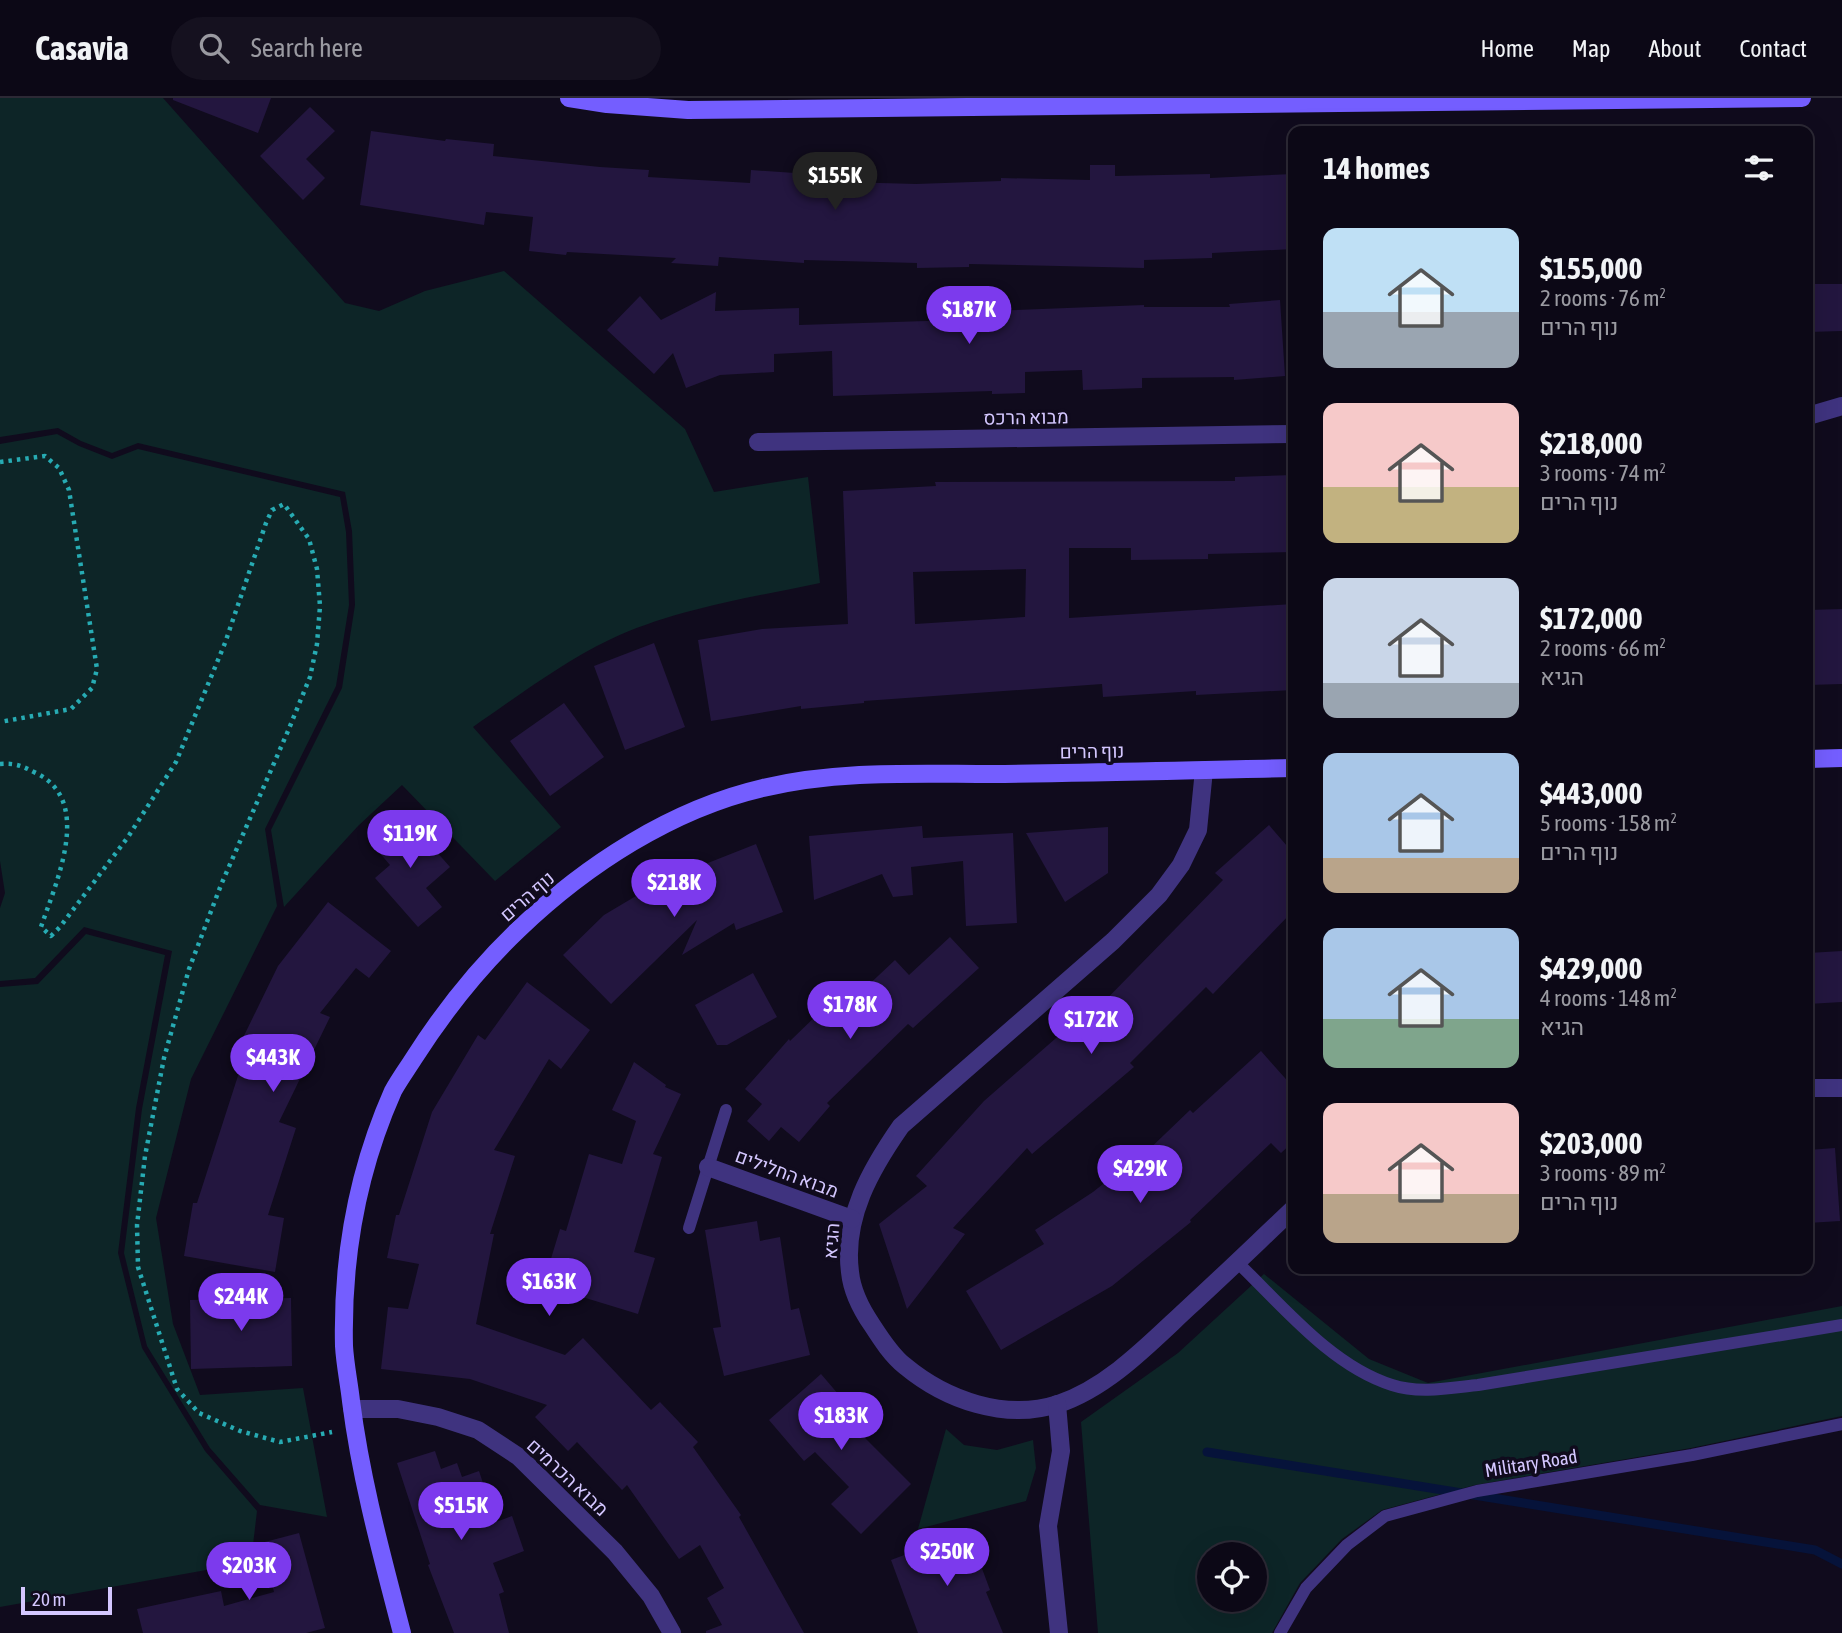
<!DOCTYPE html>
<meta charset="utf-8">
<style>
body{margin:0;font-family:"Asap Condensed",Heebo,sans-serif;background:#15111f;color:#f1f3f6;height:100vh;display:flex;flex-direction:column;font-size:26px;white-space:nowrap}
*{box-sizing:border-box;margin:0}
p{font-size:23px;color:#9a9aa1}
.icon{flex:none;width:38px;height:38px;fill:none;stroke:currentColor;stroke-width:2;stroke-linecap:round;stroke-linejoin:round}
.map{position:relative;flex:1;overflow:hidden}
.sheet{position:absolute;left:1288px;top:28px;width:525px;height:1148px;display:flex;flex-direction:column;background:#0c0816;border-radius:14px;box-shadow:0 7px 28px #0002,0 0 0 2px #2c2935}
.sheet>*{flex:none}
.tools{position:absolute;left:1197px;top:1444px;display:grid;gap:14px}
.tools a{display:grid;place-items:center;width:70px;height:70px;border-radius:50%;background:#0c0816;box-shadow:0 7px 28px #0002,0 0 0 2px #2c2935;font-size:35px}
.scale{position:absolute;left:21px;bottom:18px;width:91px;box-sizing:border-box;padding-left:7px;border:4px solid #d4c7ff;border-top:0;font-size:19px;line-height:24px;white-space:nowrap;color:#d4c7ff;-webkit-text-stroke:5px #100b1d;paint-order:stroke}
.price{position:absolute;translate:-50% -60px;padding:0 16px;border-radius:24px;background:#7c3aed;color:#fff;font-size:23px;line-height:46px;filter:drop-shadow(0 2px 4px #0008)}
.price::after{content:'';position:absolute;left:50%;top:42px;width:21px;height:16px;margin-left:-10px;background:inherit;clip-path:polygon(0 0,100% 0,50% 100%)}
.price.selected{background:#222;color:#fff}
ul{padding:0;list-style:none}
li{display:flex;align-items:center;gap:21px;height:175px;padding:0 35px}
li span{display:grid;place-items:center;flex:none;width:196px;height:140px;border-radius:14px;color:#555}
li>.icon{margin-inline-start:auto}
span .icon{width:84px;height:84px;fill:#fffc;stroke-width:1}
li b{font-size:30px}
h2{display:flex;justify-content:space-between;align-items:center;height:84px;padding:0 35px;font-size:30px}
header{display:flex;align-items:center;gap:42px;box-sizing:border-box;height:98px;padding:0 35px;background:#0c0816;border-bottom:2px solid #2c2935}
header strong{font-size:33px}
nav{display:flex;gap:38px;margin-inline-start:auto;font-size:24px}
.search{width:490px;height:63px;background:#15111f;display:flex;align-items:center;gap:18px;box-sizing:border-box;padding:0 24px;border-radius:38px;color:#9a9aa1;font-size:26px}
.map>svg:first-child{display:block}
</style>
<header>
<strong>Casavia</strong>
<div class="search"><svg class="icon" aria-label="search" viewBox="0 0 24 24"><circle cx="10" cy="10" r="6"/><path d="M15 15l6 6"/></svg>Search here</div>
<nav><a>Home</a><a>Map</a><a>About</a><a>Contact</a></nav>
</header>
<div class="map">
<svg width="1842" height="1535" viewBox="0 0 1842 1535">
<rect width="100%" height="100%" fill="#100b1d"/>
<g fill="#0d2527" fill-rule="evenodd">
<path d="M 0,0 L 163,0 L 345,205 L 379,213 L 425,193 L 504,173 L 685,331 L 714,394 L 808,379 L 820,485 C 749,500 674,511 609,542 C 563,564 515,600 473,629 L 561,729 L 495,783 L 402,687 L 358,728 L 284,809 L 271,732 L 342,590 L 355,507 L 352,433 L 345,394 L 138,345 L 112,355 L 81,343 L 58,330 L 0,339 Z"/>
<path d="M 57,336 L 79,348 L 112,361 L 138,351 L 340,399 L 346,434 L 349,507 L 336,588 L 265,731 L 277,808 L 191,981 L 156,1120 L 173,1226 L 200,1297 L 303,1290 L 327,1419 L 260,1407 L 210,1350 L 147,1248 L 124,1155 L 142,1011 L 172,853 L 84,829 L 35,880 L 0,883 L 0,810 L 5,795 L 0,763 L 0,346 Z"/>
<path d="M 86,836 L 165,857 L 136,1010 L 118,1155 L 142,1250 L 205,1353 L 257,1413 L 251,1464 L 0,1509 L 0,889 L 38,886 Z"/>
<path d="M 1264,1176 L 1369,1261 L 1428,1285 L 1842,1208 L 1842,1318 L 1691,1350 L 1475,1387 L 1382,1412 L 1342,1441 L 1300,1485 L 1272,1535 L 1098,1535 L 1081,1324 L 1178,1255 ZM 1209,1456 L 1255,1456 L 1255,1502 L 1209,1502 Z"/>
<path d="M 946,1331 L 964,1347 L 997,1352 L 1033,1342 L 1036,1370 L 1026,1403 L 918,1431 Z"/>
</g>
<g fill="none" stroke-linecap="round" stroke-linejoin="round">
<path stroke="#06133a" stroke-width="9" d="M 1207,1354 L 1815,1452 L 1842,1466"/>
</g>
<g fill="#23163f" fill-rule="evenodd">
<path d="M 173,0 L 271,0 L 258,35 L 173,2 Z"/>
<path d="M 310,9 L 335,33 L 306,61 L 325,80 L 303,102 L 260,58 Z"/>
<path d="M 371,33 L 445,43 L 446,41 L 494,46 L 493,58 L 600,69 L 649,72 L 648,79 L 750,85 L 751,72 L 810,76 L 809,83 L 916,86 L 1001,83 L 1001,80 L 1090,82 L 1090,67 L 1115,67 L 1115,78 L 1210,76 L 1210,80 L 1293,76 L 1293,151 L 1212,155 L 1212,160 L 1144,162 L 1144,170 L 969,166 L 969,169 L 917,170 L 917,165 L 804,162 L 804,165 L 719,159 L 718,168 L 671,165 L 676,160 L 567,154 L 566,157 L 529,153 L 533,119 L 486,114 L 484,127 L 360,107 Z"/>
<path d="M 1808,186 L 1842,186 L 1842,233 L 1808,234 Z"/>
<path d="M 716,194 L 715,213 L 799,210 L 799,227 L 990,221 L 990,213 L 1144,207 L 1144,209 L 1230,209 L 1229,206 L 1280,202 L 1285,278 L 1234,282 L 1234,279 L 1142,280 L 1142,290 L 1083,292 L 1082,272 L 1025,274 L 1025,295 L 992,296 L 992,293 L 833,298 L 832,253 L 774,256 L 774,274 L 720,277 L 686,290 L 673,255 L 654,276 L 607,232 L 640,198 L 661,222 Z"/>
<path d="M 1293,377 L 1293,454 L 1208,456 L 1208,461 L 1131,462 L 1131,450 L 1069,450 L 1069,520 L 1293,506 L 1293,592 L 1196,597 L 1196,593 L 1103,599 L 1102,586 L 864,603 L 864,605 L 801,611 L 801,608 L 711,623 L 698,542 L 762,531 L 848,526 L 843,393 L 936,388 L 935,384 L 1235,383 L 1235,379 ZM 1026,471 L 1025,519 L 915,526 L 913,474 Z"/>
<path d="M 1842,511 L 1842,586 L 1808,587 L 1808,512 Z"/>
<path d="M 654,545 L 685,629 L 625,652 L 594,568 Z"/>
<path d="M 564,605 L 604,659 L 550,698 L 510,643 Z"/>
<path d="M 405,718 L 450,769 L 426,790 L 442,809 L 418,829 L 375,780 L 390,767 L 373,747 Z"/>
<path d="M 1269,727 L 1287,748 L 1293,767 L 1293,813 L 1213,896 L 1206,889 L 1130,965 L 1134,969 L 1032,1056 L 1027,1050 L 953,1130 L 965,1136 L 907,1211 L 879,1126 L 927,1088 L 916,1078 L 984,1003 L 1087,913 L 1091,917 L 1223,782 L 1215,775 Z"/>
<path d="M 922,728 L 923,740 L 1013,735 L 1017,825 L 966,828 L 963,763 L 911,769 L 913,797 L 893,799 L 882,776 L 814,802 L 809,738 Z"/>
<path d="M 1108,729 L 1108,775 L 1065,804 L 1026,735 Z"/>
<path d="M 756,746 L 783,814 L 736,832 L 734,825 L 682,857 L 697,822 L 611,906 L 563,857 L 604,817 L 678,773 L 680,776 Z"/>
<path d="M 328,804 L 391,853 L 369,880 L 356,870 L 320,915 L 330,919 L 279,1024 L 296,1030 L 268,1117 L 284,1120 L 275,1174 L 184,1158 L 193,1105 L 197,1105 L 245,956 L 237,952 L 278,868 Z"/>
<path d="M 950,839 L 979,870 L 913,930 L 908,926 L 827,1005 L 830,1008 L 799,1044 L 781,1029 L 769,1043 L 747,1023 L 762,1006 L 745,991 L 789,941 L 790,943 L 821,913 L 825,924 L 828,923 L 824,888 L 845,909 L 895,862 L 909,877 Z"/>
<path d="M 1842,853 L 1842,904 L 1808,906 L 1808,855 Z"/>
<path d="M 753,875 L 777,919 L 727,947 L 717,947 L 695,907 Z"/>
<path d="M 527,884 L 590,932 L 561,971 L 549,961 L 494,1052 L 515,1058 L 490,1136 L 494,1136 L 476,1226 L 565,1257 L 583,1240 L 651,1312 L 660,1304 L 698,1344 L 693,1349 L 741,1417 L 739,1419 L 804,1535 L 706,1535 L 706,1533 L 722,1527 L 707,1500 L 724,1490 L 700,1447 L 679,1461 L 627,1387 L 622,1392 L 577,1344 L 568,1353 L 535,1319 L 547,1307 L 470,1281 L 381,1271 L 388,1209 L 408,1211 L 419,1166 L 387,1160 L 396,1117 L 399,1117 L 432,1014 L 478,937 L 485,942 Z"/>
<path d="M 1261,953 L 1293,989 L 1293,1044 L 1281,1055 L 1271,1045 L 1190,1122 L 1191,1124 L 1112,1188 L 1001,1252 L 966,1193 L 1044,1146 L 1035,1132 L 1093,1094 L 1138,1058 L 1140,1060 L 1190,1012 L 1193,1015 Z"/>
<path d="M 634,964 L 666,987 L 665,989 L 681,996 L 653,1056 L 662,1059 L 634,1154 L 655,1160 L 638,1216 L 543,1187 L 560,1131 L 566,1133 L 589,1056 L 622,1066 L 636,1023 L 612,1012 Z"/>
<path d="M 1835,1050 L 1840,1123 L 1808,1125 L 1808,1052 Z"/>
<path d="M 757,1123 L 760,1143 L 780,1139 L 791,1212 L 799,1210 L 810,1257 L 724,1278 L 713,1230 L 721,1229 L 705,1132 Z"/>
<path d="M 291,1200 L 292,1268 L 191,1271 L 190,1202 Z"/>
<path d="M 821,1276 L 857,1318 L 849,1324 L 911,1386 L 861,1436 L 831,1406 L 849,1389 L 815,1354 L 804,1363 L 769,1322 Z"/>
<path d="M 435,1353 L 441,1371 L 457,1365 L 462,1379 L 479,1373 L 496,1424 L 512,1418 L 524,1453 L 493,1465 L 504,1494 L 499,1496 L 509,1535 L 454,1535 L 428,1467 L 430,1466 L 397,1365 Z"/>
<path d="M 968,1433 L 990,1492 L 986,1494 L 1003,1535 L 918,1535 L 891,1462 Z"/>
<path d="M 299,1435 L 325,1530 L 306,1535 L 143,1535 L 137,1511 L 221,1493 L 224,1508 L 274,1494 L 261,1445 Z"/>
</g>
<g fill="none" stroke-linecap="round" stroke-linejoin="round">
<g stroke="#27abb3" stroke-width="4.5" stroke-dasharray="3.5 5" stroke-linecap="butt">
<path d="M 0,364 L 45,358 L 59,370 L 69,392 L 97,571 L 92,590 L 71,611 L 0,624"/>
<path d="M 0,666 C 17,665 22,668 36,675 C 94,703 56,784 41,829 L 51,838 L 60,829 L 128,739 L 176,664 L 225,545 L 266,425 L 272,412 L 284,406 L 309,441 L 317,471 L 320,508 L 317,546 L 310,579 L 288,633 L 221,787 L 189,871 L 164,960 L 145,1058 L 137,1127 L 138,1169 L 177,1291 L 199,1315 L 240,1333 L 280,1344 L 332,1334"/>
</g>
<g stroke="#3f337f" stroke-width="12">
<path d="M 689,1130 L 726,1012"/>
<path d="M 1237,1164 C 1282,1207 1331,1268 1392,1287 C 1419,1296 1450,1290 1478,1287 L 1842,1227"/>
<path d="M 1280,1535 L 1306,1490 L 1347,1447 L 1385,1418 L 1477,1393 L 1692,1357 L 1842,1326"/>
</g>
<g stroke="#3f337f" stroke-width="18">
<path d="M 1808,318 L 1842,308"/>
<path d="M 758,344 L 1293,336"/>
<path d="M 1204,672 L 1198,732 L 1181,767 L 1159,797 L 1113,843 L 901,1028 C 871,1071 843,1119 850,1174 C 852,1194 861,1211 872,1227 C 881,1241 892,1258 905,1268 C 946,1302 1005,1323 1058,1306 C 1109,1289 1150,1245 1189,1209 C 1224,1177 1258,1144 1293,1111"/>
<path d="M 1808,990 L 1842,990"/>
<path d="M 708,1069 L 852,1121"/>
<path d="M 1057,1306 L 1061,1353 L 1048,1428 L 1059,1535"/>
<path d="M 352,1311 L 398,1311 L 438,1319 L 478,1332 L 519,1359 L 615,1454 L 651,1498 L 672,1535"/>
</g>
<g stroke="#745eff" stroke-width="18">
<path d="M 569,0 L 607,6 L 688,12 L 1802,0"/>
<path d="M 1808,661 L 1842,660"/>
<path d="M 402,1535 C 382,1458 361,1382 351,1303 C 349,1285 345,1266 344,1248 C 342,1160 357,1074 393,993 C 399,982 407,971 414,960 C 444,913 479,869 519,831 C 586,767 672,711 763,690 C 838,672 916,676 992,676 C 1093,675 1193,672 1293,670"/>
</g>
</g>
<g text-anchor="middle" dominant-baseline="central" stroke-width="7" stroke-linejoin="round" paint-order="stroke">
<g font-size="19" fill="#d4c7ff" stroke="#100b1d">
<text transform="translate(1026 319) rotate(-1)">מבוא הרכס</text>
<text transform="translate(1092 653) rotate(-1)">נוף הרים</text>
<text transform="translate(527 798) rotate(-41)">נוף הרים</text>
<text transform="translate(787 1075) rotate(20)">מבוא החלילים</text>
<text transform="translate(831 1143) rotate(-85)">הגיא</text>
<text transform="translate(1531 1365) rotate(-9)">Military Road</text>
<text transform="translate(568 1379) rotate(43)">מבוא הכרמים</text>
</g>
</g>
</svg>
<div class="tools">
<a><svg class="icon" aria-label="locate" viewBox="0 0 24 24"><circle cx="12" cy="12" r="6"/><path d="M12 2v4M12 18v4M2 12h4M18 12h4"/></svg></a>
</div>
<div class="scale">20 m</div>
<b class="price selected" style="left:835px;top:114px">$155K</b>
<b class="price" style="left:969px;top:248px">$187K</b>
<b class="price" style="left:410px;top:772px">$119K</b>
<b class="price" style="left:674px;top:821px">$218K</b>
<b class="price" style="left:850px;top:943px">$178K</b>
<b class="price" style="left:1091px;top:958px">$172K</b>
<b class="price" style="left:273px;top:996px">$443K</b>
<b class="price" style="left:1140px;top:1107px">$429K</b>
<b class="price" style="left:549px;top:1220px">$163K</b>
<b class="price" style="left:241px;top:1235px">$244K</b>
<b class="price" style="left:841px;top:1354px">$183K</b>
<b class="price" style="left:461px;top:1444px">$515K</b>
<b class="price" style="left:947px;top:1490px">$250K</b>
<b class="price" style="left:249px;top:1504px">$203K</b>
<section class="sheet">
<h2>14 homes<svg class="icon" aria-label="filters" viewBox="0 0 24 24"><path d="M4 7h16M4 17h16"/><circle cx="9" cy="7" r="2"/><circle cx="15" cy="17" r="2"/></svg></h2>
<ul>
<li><span style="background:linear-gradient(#bfe0f5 60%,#9aa5b1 0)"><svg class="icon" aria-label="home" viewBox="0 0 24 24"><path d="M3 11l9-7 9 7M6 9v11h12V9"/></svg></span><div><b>$155,000</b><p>2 rooms · 76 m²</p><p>נוף הרים</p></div></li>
<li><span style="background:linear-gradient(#f6c9c9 60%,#c2b280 0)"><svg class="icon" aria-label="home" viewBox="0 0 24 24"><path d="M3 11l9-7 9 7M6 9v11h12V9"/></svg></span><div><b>$218,000</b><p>3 rooms · 74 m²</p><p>נוף הרים</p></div></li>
<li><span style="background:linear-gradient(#c9d6e8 75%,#9aa5b1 0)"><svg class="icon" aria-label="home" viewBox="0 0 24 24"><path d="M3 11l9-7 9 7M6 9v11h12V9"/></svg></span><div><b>$172,000</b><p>2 rooms · 66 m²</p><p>הגיא</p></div></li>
<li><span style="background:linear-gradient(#a9c7e8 75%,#b9a48a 0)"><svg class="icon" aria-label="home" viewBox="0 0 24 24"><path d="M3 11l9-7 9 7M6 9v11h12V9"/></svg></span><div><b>$443,000</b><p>5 rooms · 158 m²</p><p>נוף הרים</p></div></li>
<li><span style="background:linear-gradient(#a9c7e8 65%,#7fa58c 0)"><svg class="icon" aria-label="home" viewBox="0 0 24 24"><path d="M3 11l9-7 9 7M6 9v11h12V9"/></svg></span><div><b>$429,000</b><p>4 rooms · 148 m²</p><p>הגיא</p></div></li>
<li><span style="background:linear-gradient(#f6c9c9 65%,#b9a48a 0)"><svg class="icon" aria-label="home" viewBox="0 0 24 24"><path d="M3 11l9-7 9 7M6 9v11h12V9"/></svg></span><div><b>$203,000</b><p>3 rooms · 89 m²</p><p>נוף הרים</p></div></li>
</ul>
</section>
</div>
